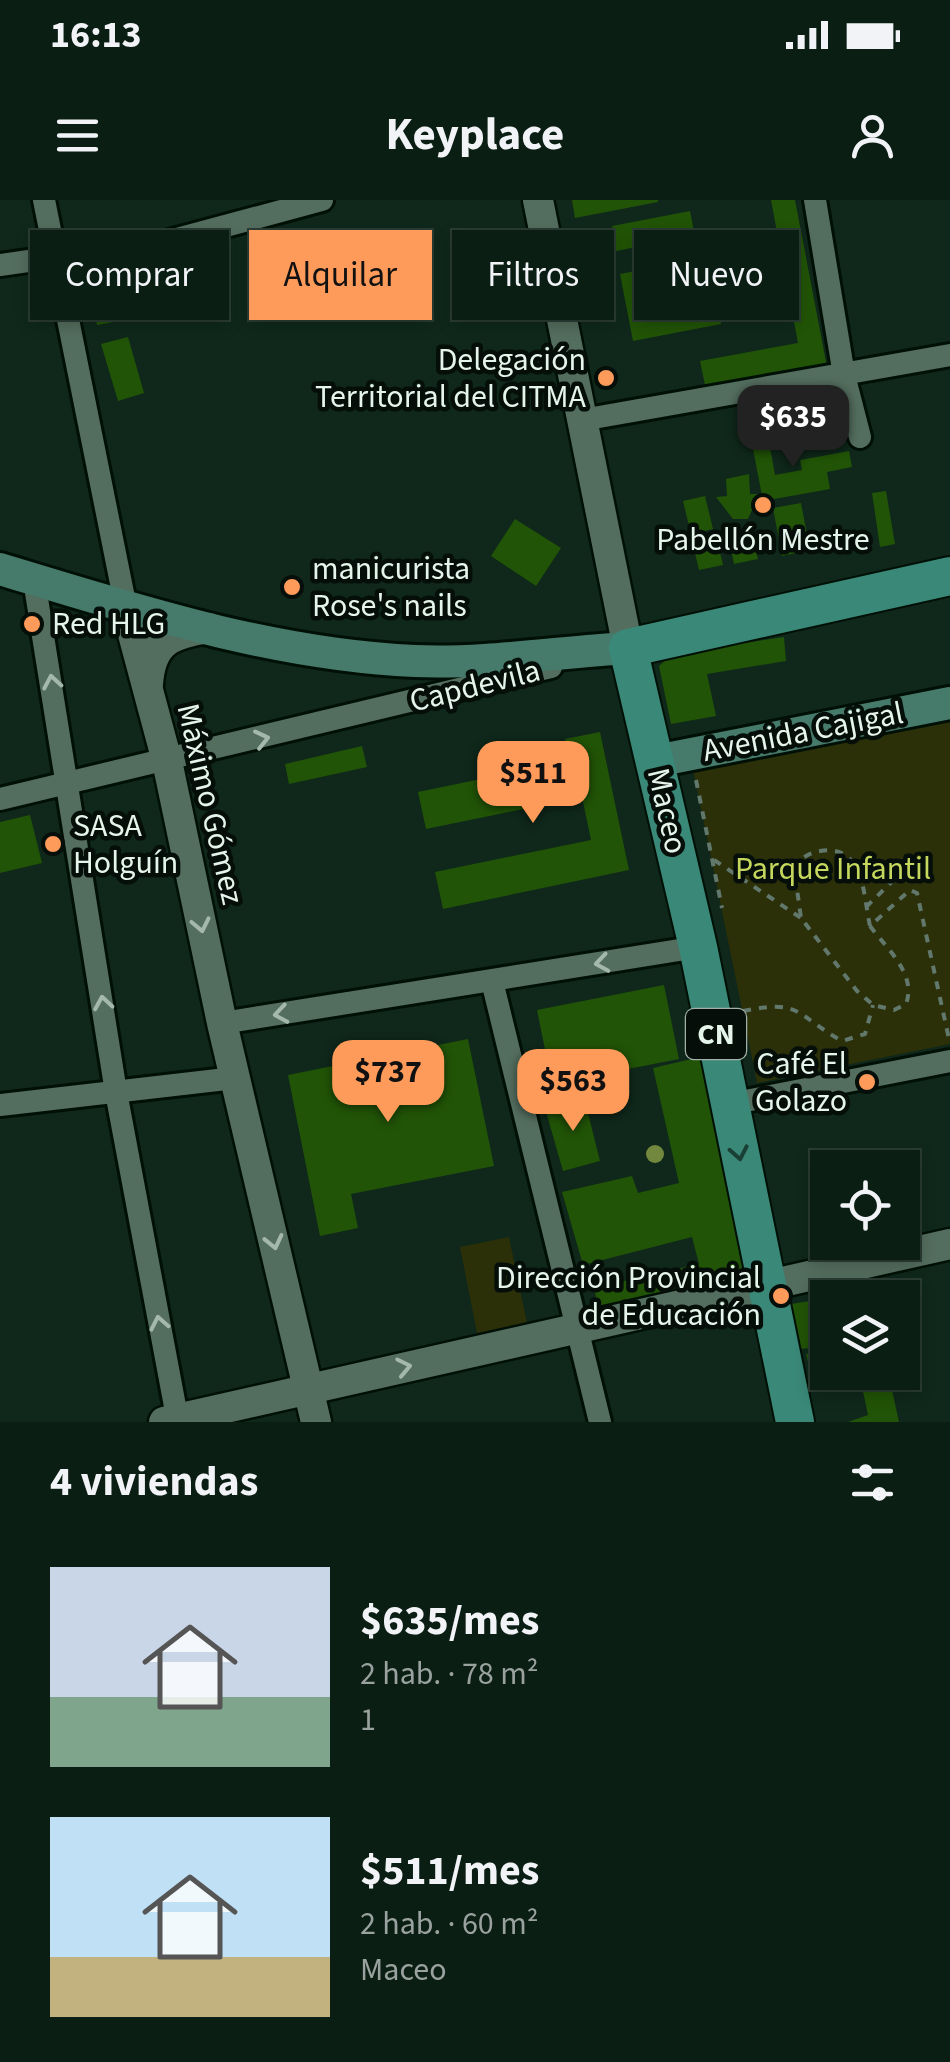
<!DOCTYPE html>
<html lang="es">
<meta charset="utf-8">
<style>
body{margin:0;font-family:"Source Sans 3",sans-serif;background:#14271d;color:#f1f3f6;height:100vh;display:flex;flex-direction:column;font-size:38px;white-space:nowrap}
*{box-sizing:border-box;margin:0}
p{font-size:32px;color:#9aa2a0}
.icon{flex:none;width:55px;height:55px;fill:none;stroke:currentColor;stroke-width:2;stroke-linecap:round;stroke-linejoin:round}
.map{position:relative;height:1222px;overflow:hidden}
.drawer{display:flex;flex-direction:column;background:#0b1e14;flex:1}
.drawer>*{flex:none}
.hud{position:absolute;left:30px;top:30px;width:890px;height:90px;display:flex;gap:20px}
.controls{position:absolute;left:810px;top:950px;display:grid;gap:20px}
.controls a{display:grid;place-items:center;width:110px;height:110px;border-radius:0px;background:#0b1e14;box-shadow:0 5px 15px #0003,0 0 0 2px #2b3c34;font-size:50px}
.price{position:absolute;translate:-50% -85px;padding:0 22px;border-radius:20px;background:#ff9b5a;color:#111;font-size:32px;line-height:65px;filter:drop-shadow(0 2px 5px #0008)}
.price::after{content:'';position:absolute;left:50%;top:60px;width:30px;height:22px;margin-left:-15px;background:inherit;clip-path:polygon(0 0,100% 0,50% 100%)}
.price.selected{background:#222;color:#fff}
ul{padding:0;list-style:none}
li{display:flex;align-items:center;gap:30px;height:250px;padding:0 50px}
li span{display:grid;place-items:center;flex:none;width:280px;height:200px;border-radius:0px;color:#555}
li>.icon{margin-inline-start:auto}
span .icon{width:120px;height:120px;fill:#fffc;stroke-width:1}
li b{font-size:42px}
h2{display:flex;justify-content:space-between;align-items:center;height:120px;padding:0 50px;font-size:42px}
.tag{padding:0 35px;border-radius:0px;background:#0b1e14;box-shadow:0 5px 15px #0003,0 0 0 2px #2b3c34;font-size:35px;line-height:90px}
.tag.selected{background:#ff9b5a;color:#111}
.status{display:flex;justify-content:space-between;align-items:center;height:70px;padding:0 50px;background:#0b1e14;direction:ltr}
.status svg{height:28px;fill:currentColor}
header{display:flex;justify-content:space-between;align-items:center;height:130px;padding:0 50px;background:#0b1e14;font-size:45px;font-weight:700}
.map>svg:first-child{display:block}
</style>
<div class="status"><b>16:13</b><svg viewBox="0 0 49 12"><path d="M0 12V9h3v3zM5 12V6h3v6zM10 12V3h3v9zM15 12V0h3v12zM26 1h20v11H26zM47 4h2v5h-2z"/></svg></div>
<header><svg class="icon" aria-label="menu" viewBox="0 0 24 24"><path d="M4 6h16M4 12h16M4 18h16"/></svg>Keyplace<svg class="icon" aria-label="person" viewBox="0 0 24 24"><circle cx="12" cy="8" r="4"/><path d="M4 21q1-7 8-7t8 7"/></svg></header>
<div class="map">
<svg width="950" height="1222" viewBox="0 0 950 1222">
<rect width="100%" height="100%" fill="#0f281b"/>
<g fill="#2b3009">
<path d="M 950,522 L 950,844 L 757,883 L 693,569 Z"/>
<path d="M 509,1037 L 527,1123 L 477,1133 L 460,1047 Z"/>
</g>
<g fill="#215406">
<path d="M 572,0 L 658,0 L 658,2 L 575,18 Z"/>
<path d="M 771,0 L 795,0 L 827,167 L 706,190 L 700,161 L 798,143 Z"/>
<path d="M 690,11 L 695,36 L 616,51 L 612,26 Z"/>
<path d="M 708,57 L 721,124 L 633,141 L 620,74 Z"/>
<path d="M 205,67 L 212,104 L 97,125 L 91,88 Z"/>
<path d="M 128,137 L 144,193 L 118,201 L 101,144 Z"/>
<path d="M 766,225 L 775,275 L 802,270 L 800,260 L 849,251 L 852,267 L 827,272 L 830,289 L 763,301 L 749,228 Z"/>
<path d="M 749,274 L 750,294 L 759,294 L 748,319 L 733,319 L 716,297 L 727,296 L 726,279 Z"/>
<path d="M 886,291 L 895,344 L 880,347 L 872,293 Z"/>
<path d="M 705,296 L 713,329 L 691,334 L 683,301 Z"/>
<path d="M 801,303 L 810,350 L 782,356 L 773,308 Z"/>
<path d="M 515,319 L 561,348 L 536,386 L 491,356 Z"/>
<path d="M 751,329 L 758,359 L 734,364 L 728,334 Z"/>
<path d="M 716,335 L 723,365 L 699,370 L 692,340 Z"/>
<path d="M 784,437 L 786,461 L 707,474 L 716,516 L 671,524 L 659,466 L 672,454 Z"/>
<path d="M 600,532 L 629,670 L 443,709 L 435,672 L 591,640 L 582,597 L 426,629 L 418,592 L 569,561 L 565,539 Z"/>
<path d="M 362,546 L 367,567 L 289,584 L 285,564 Z"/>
<path d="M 30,615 L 42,663 L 0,673 L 0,622 Z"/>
<path d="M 664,785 L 679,859 L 552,884 L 537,810 Z"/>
<path d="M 468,839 L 494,966 L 351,994 L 358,1028 L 320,1036 L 288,875 Z"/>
<path d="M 700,857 L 750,1076 L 599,1110 L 594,1088 L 699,1064 L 692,1037 L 583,1065 L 562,992 L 632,976 L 638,993 L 679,983 L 653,868 Z"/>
<path d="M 584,897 L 600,961 L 563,971 L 545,908 Z"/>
<path d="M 828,1098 L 823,1147 L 799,1149 L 791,1104 Z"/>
<path d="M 823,1150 L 831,1181 L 814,1185 L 806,1154 Z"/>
<path d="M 859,1172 L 888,1172 L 899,1222 L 848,1222 L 868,1215 Z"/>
</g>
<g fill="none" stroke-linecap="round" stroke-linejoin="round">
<g stroke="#001006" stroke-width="28">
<g id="minor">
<path d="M 44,0 L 126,408"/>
<path d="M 815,0 L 844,175 L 860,237"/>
<path d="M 0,65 L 56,57"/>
<path d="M 58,71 L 322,0"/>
<path d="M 582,220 L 950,155"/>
<path d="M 34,380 L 116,892 L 178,1222"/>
<path d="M 0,599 L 551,467"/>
<path d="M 492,781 L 600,1222"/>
<path d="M 222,823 L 698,747"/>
<path d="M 730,904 L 950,861"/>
<path d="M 0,905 L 235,878"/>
</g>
</g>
<g stroke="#001006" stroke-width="35">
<g id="tertiary">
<path d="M 538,0 L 628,448"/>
<path d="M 126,408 L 167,561 L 222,823 L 316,1222"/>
<path d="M 148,484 C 151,441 171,434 209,428"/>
<path d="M 164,1222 L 950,1044"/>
</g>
</g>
<g stroke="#001006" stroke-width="38">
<g id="secondary">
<path d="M 0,369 C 135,410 273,455 415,461 C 485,464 558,452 628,448"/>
<path d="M 656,561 L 950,503"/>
</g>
</g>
<g stroke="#001006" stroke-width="42">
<path id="primary" d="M 795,1222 L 698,747 L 628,448 L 950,376"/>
</g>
<g stroke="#62786c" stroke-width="4" stroke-dasharray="8 8" stroke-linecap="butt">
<path d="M 696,580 L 722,708"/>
<path d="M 714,660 L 801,718"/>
<path d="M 866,707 L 905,669"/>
<path d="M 870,726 C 887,749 917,774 906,804 L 894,810 L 873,805 L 857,791 L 801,718 L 794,668 C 801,658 808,653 820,651 C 865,644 863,695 870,726 L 910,690 L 917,693 L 949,839"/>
<path d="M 743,811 C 802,799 794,814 842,841 L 865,834 L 873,805"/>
</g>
<use href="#minor" stroke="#536d5e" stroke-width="22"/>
<use href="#tertiary" stroke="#536d5e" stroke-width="30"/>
<use href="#secondary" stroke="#467a6b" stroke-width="32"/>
<use href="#primary" stroke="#3a8878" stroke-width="38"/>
</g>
<circle fill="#73883f" cx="655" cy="954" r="9"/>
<defs><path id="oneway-chevron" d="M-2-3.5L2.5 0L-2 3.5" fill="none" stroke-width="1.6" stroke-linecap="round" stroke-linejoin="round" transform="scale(2.5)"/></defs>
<g stroke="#a4b8ac">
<use href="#oneway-chevron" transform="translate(52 482) rotate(-100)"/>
<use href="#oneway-chevron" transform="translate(262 539) rotate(-13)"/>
<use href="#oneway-chevron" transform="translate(201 725) rotate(78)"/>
<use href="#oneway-chevron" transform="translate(602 763) rotate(171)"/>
<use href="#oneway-chevron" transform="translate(103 803) rotate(-99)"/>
<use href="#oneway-chevron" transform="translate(281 814) rotate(171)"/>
<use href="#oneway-chevron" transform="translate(274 1042) rotate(77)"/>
<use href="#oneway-chevron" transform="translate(159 1123) rotate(-101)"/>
<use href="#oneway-chevron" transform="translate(404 1167) rotate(-12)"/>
</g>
<use stroke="#1a3f35" href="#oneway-chevron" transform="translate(739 953) rotate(79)"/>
<g fill="#ff9b5a" stroke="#050e09" stroke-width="4">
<circle cx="606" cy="178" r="10"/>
<circle cx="763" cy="305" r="10"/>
<circle cx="292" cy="387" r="10"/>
<circle cx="32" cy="424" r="10"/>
<circle cx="53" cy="644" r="10"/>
<circle cx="867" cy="882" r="10"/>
<circle cx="781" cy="1096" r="10"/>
</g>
<g text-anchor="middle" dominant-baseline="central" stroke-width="9" stroke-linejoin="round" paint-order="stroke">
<rect fill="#050e09" stroke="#a2b0a8" stroke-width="2.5" x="686" y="809" width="60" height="50" rx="8"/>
<g font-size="30" font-weight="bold" fill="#e6f5ec">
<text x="716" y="834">CN</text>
</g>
<g font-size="32" fill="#e6f5ec" stroke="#050e09" text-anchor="end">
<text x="586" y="160">Delegación<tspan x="586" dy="37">Territorial del CITMA</tspan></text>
<text x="763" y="340" text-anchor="middle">Pabellón Mestre</text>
<text x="312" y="369" text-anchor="start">manicurista<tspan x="312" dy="37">Rose's nails</tspan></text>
<text x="52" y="424" text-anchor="start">Red HLG</text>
<text x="73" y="626" text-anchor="start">SASA<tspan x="73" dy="37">Holguín</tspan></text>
<text x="847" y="864">Café El<tspan x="847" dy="37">Golazo</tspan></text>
<text x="761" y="1078">Dirección Provincial<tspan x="761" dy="37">de Educación</tspan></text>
</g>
<g font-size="32" fill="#e6f5ec" stroke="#050e09">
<text transform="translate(475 486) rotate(-14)">Capdevila</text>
<text transform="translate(803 532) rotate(-11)">Avenida Cajigal</text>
<text transform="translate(210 604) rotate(77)">Máximo Gómez</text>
<text transform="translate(667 611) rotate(77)">Maceo</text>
</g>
<g font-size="32" fill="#c5d75d" stroke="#050e09">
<text x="833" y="669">Parque Infantil</text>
</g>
</g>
</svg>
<div class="controls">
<a><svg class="icon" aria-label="locate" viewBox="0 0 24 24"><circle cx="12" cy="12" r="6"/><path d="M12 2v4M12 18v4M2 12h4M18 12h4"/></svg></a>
<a><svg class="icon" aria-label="layers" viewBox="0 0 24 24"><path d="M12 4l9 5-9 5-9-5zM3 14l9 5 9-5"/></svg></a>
</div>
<b class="price selected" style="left:793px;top:270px">$635</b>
<b class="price" style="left:533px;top:626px">$511</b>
<b class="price" style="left:388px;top:925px">$737</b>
<b class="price" style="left:573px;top:934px">$563</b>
<div class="hud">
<a class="tag">Comprar</a>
<a class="tag selected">Alquilar</a>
<a class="tag">Filtros</a>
<a class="tag">Nuevo</a>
</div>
</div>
<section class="drawer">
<h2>4 viviendas<svg class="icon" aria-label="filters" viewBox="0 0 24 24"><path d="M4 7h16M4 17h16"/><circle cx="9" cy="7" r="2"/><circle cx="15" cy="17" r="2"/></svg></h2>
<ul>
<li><span style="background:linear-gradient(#c9d6e8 65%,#7fa58c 0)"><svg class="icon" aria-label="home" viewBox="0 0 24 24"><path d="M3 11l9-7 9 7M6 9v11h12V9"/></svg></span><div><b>$635/mes</b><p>2 hab. · 78 m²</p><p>1</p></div></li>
<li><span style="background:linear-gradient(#bfe0f5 70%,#c2b280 0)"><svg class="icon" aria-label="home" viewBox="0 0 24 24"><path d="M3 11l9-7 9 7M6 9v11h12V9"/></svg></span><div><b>$511/mes</b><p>2 hab. · 60 m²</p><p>Maceo</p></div></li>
</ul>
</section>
